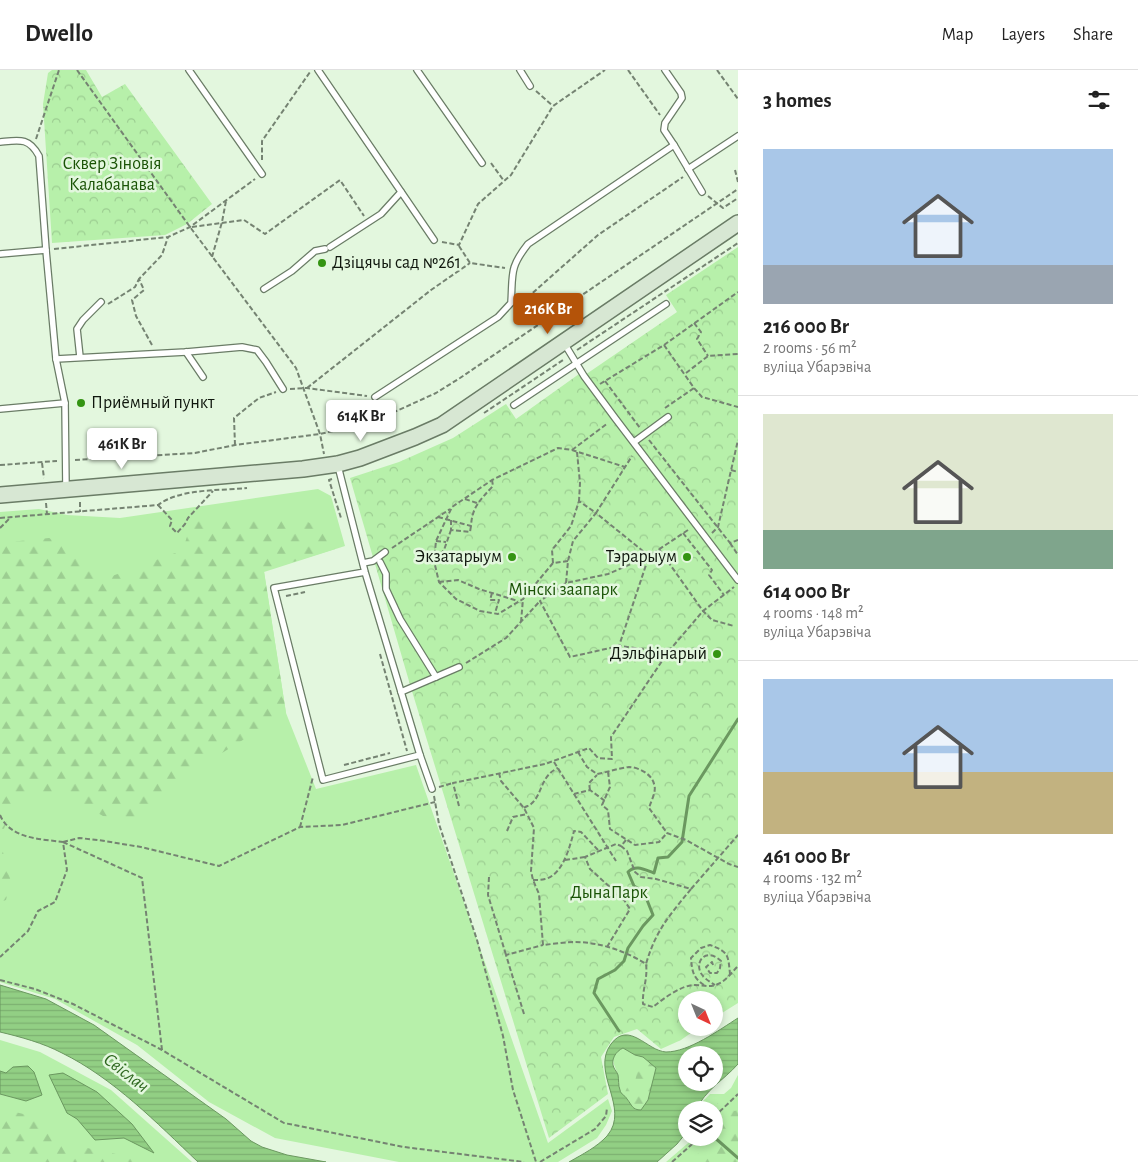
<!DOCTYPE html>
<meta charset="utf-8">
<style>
body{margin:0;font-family:"Alegreya Sans",sans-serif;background:#f6f6f6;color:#222;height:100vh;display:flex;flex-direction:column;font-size:19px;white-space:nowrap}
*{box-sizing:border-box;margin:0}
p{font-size:16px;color:#767676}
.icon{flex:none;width:28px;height:28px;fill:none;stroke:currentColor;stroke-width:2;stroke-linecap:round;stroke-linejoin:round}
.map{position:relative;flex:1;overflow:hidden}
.details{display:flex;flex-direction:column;background:#fff;width:400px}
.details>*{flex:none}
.needle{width:32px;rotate:137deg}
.controls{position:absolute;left:678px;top:921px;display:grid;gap:10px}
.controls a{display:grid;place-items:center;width:45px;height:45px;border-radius:50%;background:#fff;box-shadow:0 2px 8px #0003;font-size:25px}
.price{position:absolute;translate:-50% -42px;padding:0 11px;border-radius:5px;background:#fff;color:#222;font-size:16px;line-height:32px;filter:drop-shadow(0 1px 2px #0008)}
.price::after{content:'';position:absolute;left:50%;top:30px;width:15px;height:11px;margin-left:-8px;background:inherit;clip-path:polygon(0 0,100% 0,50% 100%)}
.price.on{background:#b45309;color:#fff}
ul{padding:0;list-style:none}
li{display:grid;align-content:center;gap:10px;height:265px;padding:0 25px}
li+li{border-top:1px solid #e0e0e0}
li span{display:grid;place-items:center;height:155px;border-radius:0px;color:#555}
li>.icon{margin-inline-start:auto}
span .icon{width:90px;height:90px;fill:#fffc;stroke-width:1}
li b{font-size:21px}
h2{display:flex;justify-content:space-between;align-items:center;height:60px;padding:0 25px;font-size:21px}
header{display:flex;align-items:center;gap:30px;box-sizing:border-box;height:70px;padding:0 25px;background:#fff;border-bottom:1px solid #e0e0e0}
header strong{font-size:24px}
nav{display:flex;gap:28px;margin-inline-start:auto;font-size:18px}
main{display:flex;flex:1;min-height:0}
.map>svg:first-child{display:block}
</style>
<header>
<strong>Dwello</strong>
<nav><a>Map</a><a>Layers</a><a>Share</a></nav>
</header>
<main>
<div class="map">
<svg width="738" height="1092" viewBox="0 0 738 1092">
<defs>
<pattern id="forest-firs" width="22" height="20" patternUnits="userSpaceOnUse" patternTransform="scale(1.25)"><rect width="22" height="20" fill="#b7f0aa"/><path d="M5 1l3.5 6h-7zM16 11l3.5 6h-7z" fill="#9ccd91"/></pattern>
<pattern id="park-crowns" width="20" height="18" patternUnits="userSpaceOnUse" patternTransform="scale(1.25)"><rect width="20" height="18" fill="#b7f0aa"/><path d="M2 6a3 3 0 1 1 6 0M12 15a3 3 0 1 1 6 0" fill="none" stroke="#9ccd91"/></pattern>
<pattern id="water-rules" width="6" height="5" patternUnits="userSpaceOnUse" patternTransform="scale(1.25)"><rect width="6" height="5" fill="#92cf84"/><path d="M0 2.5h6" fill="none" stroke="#7db171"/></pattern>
</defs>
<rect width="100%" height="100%" fill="#e3f7de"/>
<g fill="#b7f0aa">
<path d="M 318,419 L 331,426 L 345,476 L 264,502 L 286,643 L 316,719 L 416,695 L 548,1073 L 608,1029 L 612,1041 L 606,1055 L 597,1068 L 558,1092 L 399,1092 L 275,1068 L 209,1032 L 137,975 L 55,929 L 0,912 L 0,442 L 39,439 L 67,445 L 120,448 Z"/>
<path d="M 0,970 L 40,982 L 111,1020 L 192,1092 L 0,1092 Z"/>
<path d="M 623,978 L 635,985 L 643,987 L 656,998 L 646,1035 L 620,1023 C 619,1017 619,1008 617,1002 C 613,992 609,984 623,978 Z"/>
<path d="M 738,1005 L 738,1092 L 666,1092 L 694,1068 L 714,1068 L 714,1040 L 701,1040 L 703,1031 L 710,1024 L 724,1024 L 731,1018 Z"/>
</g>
<g fill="url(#forest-firs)">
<path d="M 200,446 L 228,449 L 241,447 L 264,447 L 306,451 L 325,461 L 335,479 L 264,501 L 286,643 L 222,683 L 195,692 L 156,735 L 134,751 L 103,746 L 66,725 L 37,723 L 10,742 L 0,770 L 0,473 L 49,468 L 80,479 L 94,503 L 103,507 L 112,506 L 178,482 L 184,476 L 191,454 Z"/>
<path d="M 0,771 L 11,812 L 6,830 L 0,832 Z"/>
<path d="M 643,987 C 649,991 656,994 656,1002 L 646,1035 L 644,1038 L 639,1041 L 630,1036 L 629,1031 L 620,1023 L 624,1024 L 627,1018 L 635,1012 L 638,997 L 644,991 Z"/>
<path d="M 716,1033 L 735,1041 L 738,1039 L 738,1092 L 688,1092 L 701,1081 L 707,1068 L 714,1068 L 714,1040 L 709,1040 Z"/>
<path d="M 15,1042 L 36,1047 L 68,1074 L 135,1088 L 138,1092 L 35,1092 L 27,1089 L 0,1085 L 0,1044 Z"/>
</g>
<g fill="url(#park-crowns)">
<path d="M 52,0 L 86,0 L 102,27 L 125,14 L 212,134 L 187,154 L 165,165 L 52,173 L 43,34 L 48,3 Z"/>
<path d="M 738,177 L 738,933 L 714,948 L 714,930 L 686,930 L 686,958 L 698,958 L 681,970 L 661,979 L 637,959 L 614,967 L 601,987 L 608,1024 L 549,1068 L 411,618 L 350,408 L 399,392 L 453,368 L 506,334 L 516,349 L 579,304 L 582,307 L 677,242 L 666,225 Z"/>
</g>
<g fill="url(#water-rules)" stroke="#6b9860" fill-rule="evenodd">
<path d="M 0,915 L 46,929 L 94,955 L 226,1049 L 251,1071 L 262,1077 L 287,1085 L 326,1092 L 198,1092 C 157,1053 113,1008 62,983 C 43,973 21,967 0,962 Z"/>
<path d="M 738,948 L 738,994 C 724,1010 705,1020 696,1040 L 686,1040 L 686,1063 L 677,1074 L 657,1092 L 569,1092 C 583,1084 597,1077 607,1066 C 631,1038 590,1002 611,974 C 629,950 647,981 666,982 C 689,982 719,960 738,948 ZM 623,978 L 635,985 L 643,987 L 656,998 L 648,1030 L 641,1040 C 632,1040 632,1035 627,1029 C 625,1025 621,1025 620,1020 C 618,1015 619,1010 618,1005 C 617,1002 615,1000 614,998 C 610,990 616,981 623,978 ZM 686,985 L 714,985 L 714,1012 L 686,1012 Z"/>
<path d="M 28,996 L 34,1002 L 42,1025 L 26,1031 L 0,1024 L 0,1001 L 6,1003 L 13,997 Z"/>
<path d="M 63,1003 L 97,1022 L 132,1054 L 154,1083 L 124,1068 L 95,1070 L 77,1049 L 67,1043 L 49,1005 Z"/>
</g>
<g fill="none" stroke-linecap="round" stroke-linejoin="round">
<g stroke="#6b9860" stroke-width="3">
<path d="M 619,961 L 594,923 L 598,909 L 615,900 L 624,891 L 628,878 L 643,856 L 653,845 L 647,830 L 646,823 L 634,816 L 628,802 C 636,794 645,800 654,803 L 658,788 L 668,787 L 682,772 L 689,726 L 738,649"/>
<path d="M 714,1067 L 738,1088"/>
</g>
<g stroke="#6a7c66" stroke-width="8">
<g id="service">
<path d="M 189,0 L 262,104"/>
<path d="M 318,0 L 434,170"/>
<path d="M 417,0 L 482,93"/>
<path d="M 520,0 L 530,16"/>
<path d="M 665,0 L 681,23 L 682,28 L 665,53 L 664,60 L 674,75"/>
<path d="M 0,72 C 19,70 29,67 39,86 L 46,180"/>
<path d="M 688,99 L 738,66"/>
<path d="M 330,177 L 381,144 L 401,122"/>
<path d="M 0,184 L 46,180 L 56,289 L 65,333 L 66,419"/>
<path d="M 264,219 L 292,201 L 315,181 L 325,179"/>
<path d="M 564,273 L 584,306 L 615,348 L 738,510"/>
<path d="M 186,282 L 203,307"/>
<path d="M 80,287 L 77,259 L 83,250 L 101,232"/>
<path d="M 56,289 L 186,282 L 242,277 L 257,280 L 266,292 L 283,319"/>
<path d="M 375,327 L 498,247 L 511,233 C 513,204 509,198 528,174 L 674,75 L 702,122"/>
<path d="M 514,335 L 666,234"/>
<path d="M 0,339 L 65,333"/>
<path d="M 634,372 L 668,347"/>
<path d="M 338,396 L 365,502 L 420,685 L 323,710 L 274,518 L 365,502"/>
<path d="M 380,492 L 386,504 L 386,519 L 400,549 L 436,607"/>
<path d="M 363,493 L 373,491 L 385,482"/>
<path d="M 401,622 L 459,597"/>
<path d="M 420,685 L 432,719"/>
</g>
</g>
<g stroke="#6a7c66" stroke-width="18">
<path id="secondary" d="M 0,425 L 303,399 L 338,394 L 360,388 L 415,367 L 442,355 L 738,153"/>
</g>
<g stroke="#758372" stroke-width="2" stroke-dasharray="5 2.5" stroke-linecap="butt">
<path d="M 77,0 L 190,157 L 296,298 L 320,364 L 324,384"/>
<path d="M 628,0 L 660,45"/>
<path d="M 717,0 L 738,29"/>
<path d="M 536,21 L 553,36"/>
<path d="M 36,69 L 59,0"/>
<path d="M 262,90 L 262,71 L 310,2"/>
<path d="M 491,93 L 504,111"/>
<path d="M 735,100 L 738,112"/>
<path d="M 708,126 L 723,138 L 738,128"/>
<path d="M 192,157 L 244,150 L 265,164 L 340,110 L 364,146"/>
<path d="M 442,172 L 459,175 L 478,134 L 511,105 L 553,36 L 605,0"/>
<path d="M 459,176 L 470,193 L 505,198"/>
<path d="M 54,179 L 168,167 L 190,157 L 255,109"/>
<path d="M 212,187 L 222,152 L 226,131"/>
<path d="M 520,230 L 528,227 L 598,165 L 683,107"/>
<path d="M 108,234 L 135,217 L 139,209"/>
<path d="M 694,253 L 701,262 L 697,269 L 708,286"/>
<path d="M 152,275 L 136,246 L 132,230 L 144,220 L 139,209 L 162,185 L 168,167"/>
<path d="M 664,275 L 694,318 L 702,327 L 738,337"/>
<path d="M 577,280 L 738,173"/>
<path d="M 686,303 L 708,286 L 738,284"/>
<path d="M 605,311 L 640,358"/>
<path d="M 600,314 L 664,275 L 738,222"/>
<path d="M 307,318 L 431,220 L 470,193"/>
<path d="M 290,319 L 307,318 L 367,326"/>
<path d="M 665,338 L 694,318"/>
<path d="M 484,343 L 563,290"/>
<path d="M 649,370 L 730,473 L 738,470"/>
<path d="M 235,375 L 234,348 L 259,328 L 276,322"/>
<path d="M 572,380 L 608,353"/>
<path d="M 577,382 L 580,413 L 579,431"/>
<path d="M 75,390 L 195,383 L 235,375 L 320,364 L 346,358 L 390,344 L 436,323 L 460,308 L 738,119"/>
<path d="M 42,393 L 44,408"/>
<path d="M 0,395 L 57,391"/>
<path d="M 731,400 L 738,402"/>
<path d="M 332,409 L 329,410 L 341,448"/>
<path d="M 465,429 L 477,433"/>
<path d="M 80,432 L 80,442"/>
<path d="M 46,433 L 47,444"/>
<path d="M 158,435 L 172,450 L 170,456 L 177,463 L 185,454 L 188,448 L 213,421"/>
<path d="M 438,447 L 471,456 C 472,437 480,430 493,416 L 492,410"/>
<path d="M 0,448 L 158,435 C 181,418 219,421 247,418"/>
<path d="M 451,450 L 451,460 L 470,462 L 471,456"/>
<path d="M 0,458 L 11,447"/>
<path d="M 688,460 L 649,486 L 608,504 L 566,513 L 540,531 L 570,587 L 619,576 L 668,582 L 703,541 L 734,517"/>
<path d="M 683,463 L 712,500 L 709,505 L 724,525"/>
<path d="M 712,463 L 718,457 L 738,370"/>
<path d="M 436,471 L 446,472"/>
<path d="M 730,473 L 738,485"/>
<path d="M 392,478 L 450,439"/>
<path d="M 659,479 L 703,541 L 712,550 L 734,556"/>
<path d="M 435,490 L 444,480 L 451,460"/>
<path d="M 568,491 L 553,493 L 523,529 L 498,544 L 480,541 L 456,529 L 439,512 L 434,491 L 436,471 L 452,437 L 492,410 L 558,378 L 572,380 L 625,397"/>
<path d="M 553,493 L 552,480 L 571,456 L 579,431 L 596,443 L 632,386"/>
<path d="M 439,512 L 458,510 L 479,519 L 518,531"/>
<path d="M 566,513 L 568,491 L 573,471 L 596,443 L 649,486 L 619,576"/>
<path d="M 492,523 L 490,530 L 499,530 L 495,543"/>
<path d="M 286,526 L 305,522"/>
<path d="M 521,552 L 523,529"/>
<path d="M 380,584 L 407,681"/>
<path d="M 466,593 L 506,568 L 540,531"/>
<path d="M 578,682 L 587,697 L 597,704 C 608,702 619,698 629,697 C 638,697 652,704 654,714 C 657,721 651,731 649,738 L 667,763 L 686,770 L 729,794 L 738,797"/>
<path d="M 554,692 L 574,724 L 590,720 L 605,731"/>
<path d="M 344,695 L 390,683"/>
<path d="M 608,702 L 610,717 L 602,735 L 608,740 L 610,759 L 635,775 L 659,772 L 667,763"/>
<path d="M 499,703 L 501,711 L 524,738 L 534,758 L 531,801 L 533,810 L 539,824 L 543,875 C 553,874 564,872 575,872 C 599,872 626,881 646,894 C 648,909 642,920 643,934 L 653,937 C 663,929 681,915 695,915 C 703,915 710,918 718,914 C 726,911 732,902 738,896"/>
<path d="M 439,717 L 453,713"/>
<path d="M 590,720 L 589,713 L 597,705"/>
<path d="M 574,724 L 616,791"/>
<path d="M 434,726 L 439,754 L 477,870 L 503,966 L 513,1020 L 536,1092"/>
<path d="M 459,736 L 453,713 L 545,694 L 589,678 L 598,688 L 612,689 L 611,667 L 668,582"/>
<path d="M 524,738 C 526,736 529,736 531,734 C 543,724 540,706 558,698"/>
<path d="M 0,745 C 10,769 41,769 63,772 L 67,800 L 55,832 L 38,841 L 28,861 L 0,887"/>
<path d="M 300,757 L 313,707"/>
<path d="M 507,761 L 513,747 L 527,744"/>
<path d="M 626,770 L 621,776 L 627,781 L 635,802 L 641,807 L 656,809 L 691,819 C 669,846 656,860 646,894"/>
<path d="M 63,772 L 79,768 L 98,770 L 141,777 L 219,796 L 300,757 L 342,755 L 435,732"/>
<path d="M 63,772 L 142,808 L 162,980"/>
<path d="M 565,790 L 585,787"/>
<path d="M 489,807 L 488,825 L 506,885"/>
<path d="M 533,810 C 537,810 541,810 545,809 C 563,805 570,776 574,761 L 581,762 L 598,780"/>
<path d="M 691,819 L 738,765"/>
<path d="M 607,877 L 630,839 L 624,830 L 590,799 L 585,787 L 616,774 L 621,776"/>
<path d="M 713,895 L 712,892 L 706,897 L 710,903 L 717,903 L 720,898 L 721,891 C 704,875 691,896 705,908 C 708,911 712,913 715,915"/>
<path d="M 0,910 L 35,919 L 73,934 L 162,980 L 284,1053 L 404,1077 L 524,1092"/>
<path d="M 704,915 C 693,908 692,901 691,888 L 701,878 L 710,875 C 729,882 728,885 730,904"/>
<path d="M 524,944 L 506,885 L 543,875"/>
<path d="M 714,1047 L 738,1024"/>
<path d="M 540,1092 L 595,1059 L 606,1046 L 607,1038"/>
<path d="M 672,1092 L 699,1068"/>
</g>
<use href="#service" stroke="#fff" stroke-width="5.5"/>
<use href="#secondary" stroke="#d7e7d3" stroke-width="15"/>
</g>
<g fill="#349412" stroke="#e3f7de" stroke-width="2">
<circle cx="322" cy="193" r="5"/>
<circle cx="81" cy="333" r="5"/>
<circle cx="512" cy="487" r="5"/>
<circle cx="687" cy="487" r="5"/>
<circle cx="717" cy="584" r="5"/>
</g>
<g text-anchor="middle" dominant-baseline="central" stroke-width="5" stroke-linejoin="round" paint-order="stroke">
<g font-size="18" fill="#195305" stroke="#e3f7de">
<text x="112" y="94">Сквер Зіновія<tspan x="112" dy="21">Калабанава</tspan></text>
<text x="563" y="520">Мінскі заапарк</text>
<text x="609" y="823">ДынаПарк</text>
</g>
<g font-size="18" fill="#0f160d" stroke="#e3f7de" text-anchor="end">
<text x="332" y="193" text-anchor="start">Дзіцячы сад №261</text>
<text x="91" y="333" text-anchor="start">Приёмный пункт</text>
<text x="502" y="487">Экзатарыум</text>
<text x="677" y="487">Тэрарыум</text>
<text x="707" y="584">Дэльфінарый</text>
</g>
<g font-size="19" font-style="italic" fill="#2e671f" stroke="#e3f7de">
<text transform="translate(126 1003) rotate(38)">Свіслач</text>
</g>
</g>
</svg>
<div class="controls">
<a><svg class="needle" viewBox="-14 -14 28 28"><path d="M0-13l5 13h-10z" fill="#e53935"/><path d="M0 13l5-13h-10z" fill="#767676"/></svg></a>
<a><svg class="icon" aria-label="locate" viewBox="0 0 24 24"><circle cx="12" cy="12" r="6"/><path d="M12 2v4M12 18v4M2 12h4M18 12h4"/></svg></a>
<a><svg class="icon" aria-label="layers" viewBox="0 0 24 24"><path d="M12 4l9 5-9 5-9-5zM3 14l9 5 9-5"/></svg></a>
</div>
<b class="price on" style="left:548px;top:265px">216K Br</b>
<b class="price" style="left:361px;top:372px">614K Br</b>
<b class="price" style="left:122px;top:400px">461K Br</b>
</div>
<section class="details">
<h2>3 homes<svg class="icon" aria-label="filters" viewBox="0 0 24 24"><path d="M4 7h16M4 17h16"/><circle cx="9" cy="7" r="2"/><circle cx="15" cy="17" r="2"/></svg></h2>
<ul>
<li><span style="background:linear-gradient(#a9c7e8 75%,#9aa5b1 0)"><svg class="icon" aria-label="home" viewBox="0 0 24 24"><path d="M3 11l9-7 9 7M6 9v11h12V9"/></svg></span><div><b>216 000 Br</b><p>2 rooms · 56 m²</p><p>вуліца Убарэвіча</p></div></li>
<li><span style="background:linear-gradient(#dfe7d0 75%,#7fa58c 0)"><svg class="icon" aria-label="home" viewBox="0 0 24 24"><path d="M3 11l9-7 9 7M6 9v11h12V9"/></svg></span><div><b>614 000 Br</b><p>4 rooms · 148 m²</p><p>вуліца Убарэвіча</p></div></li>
<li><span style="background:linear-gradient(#a9c7e8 60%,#c2b280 0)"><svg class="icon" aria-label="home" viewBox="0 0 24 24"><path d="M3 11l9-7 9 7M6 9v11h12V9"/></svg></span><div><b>461 000 Br</b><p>4 rooms · 132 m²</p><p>вуліца Убарэвіча</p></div></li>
</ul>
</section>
</main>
